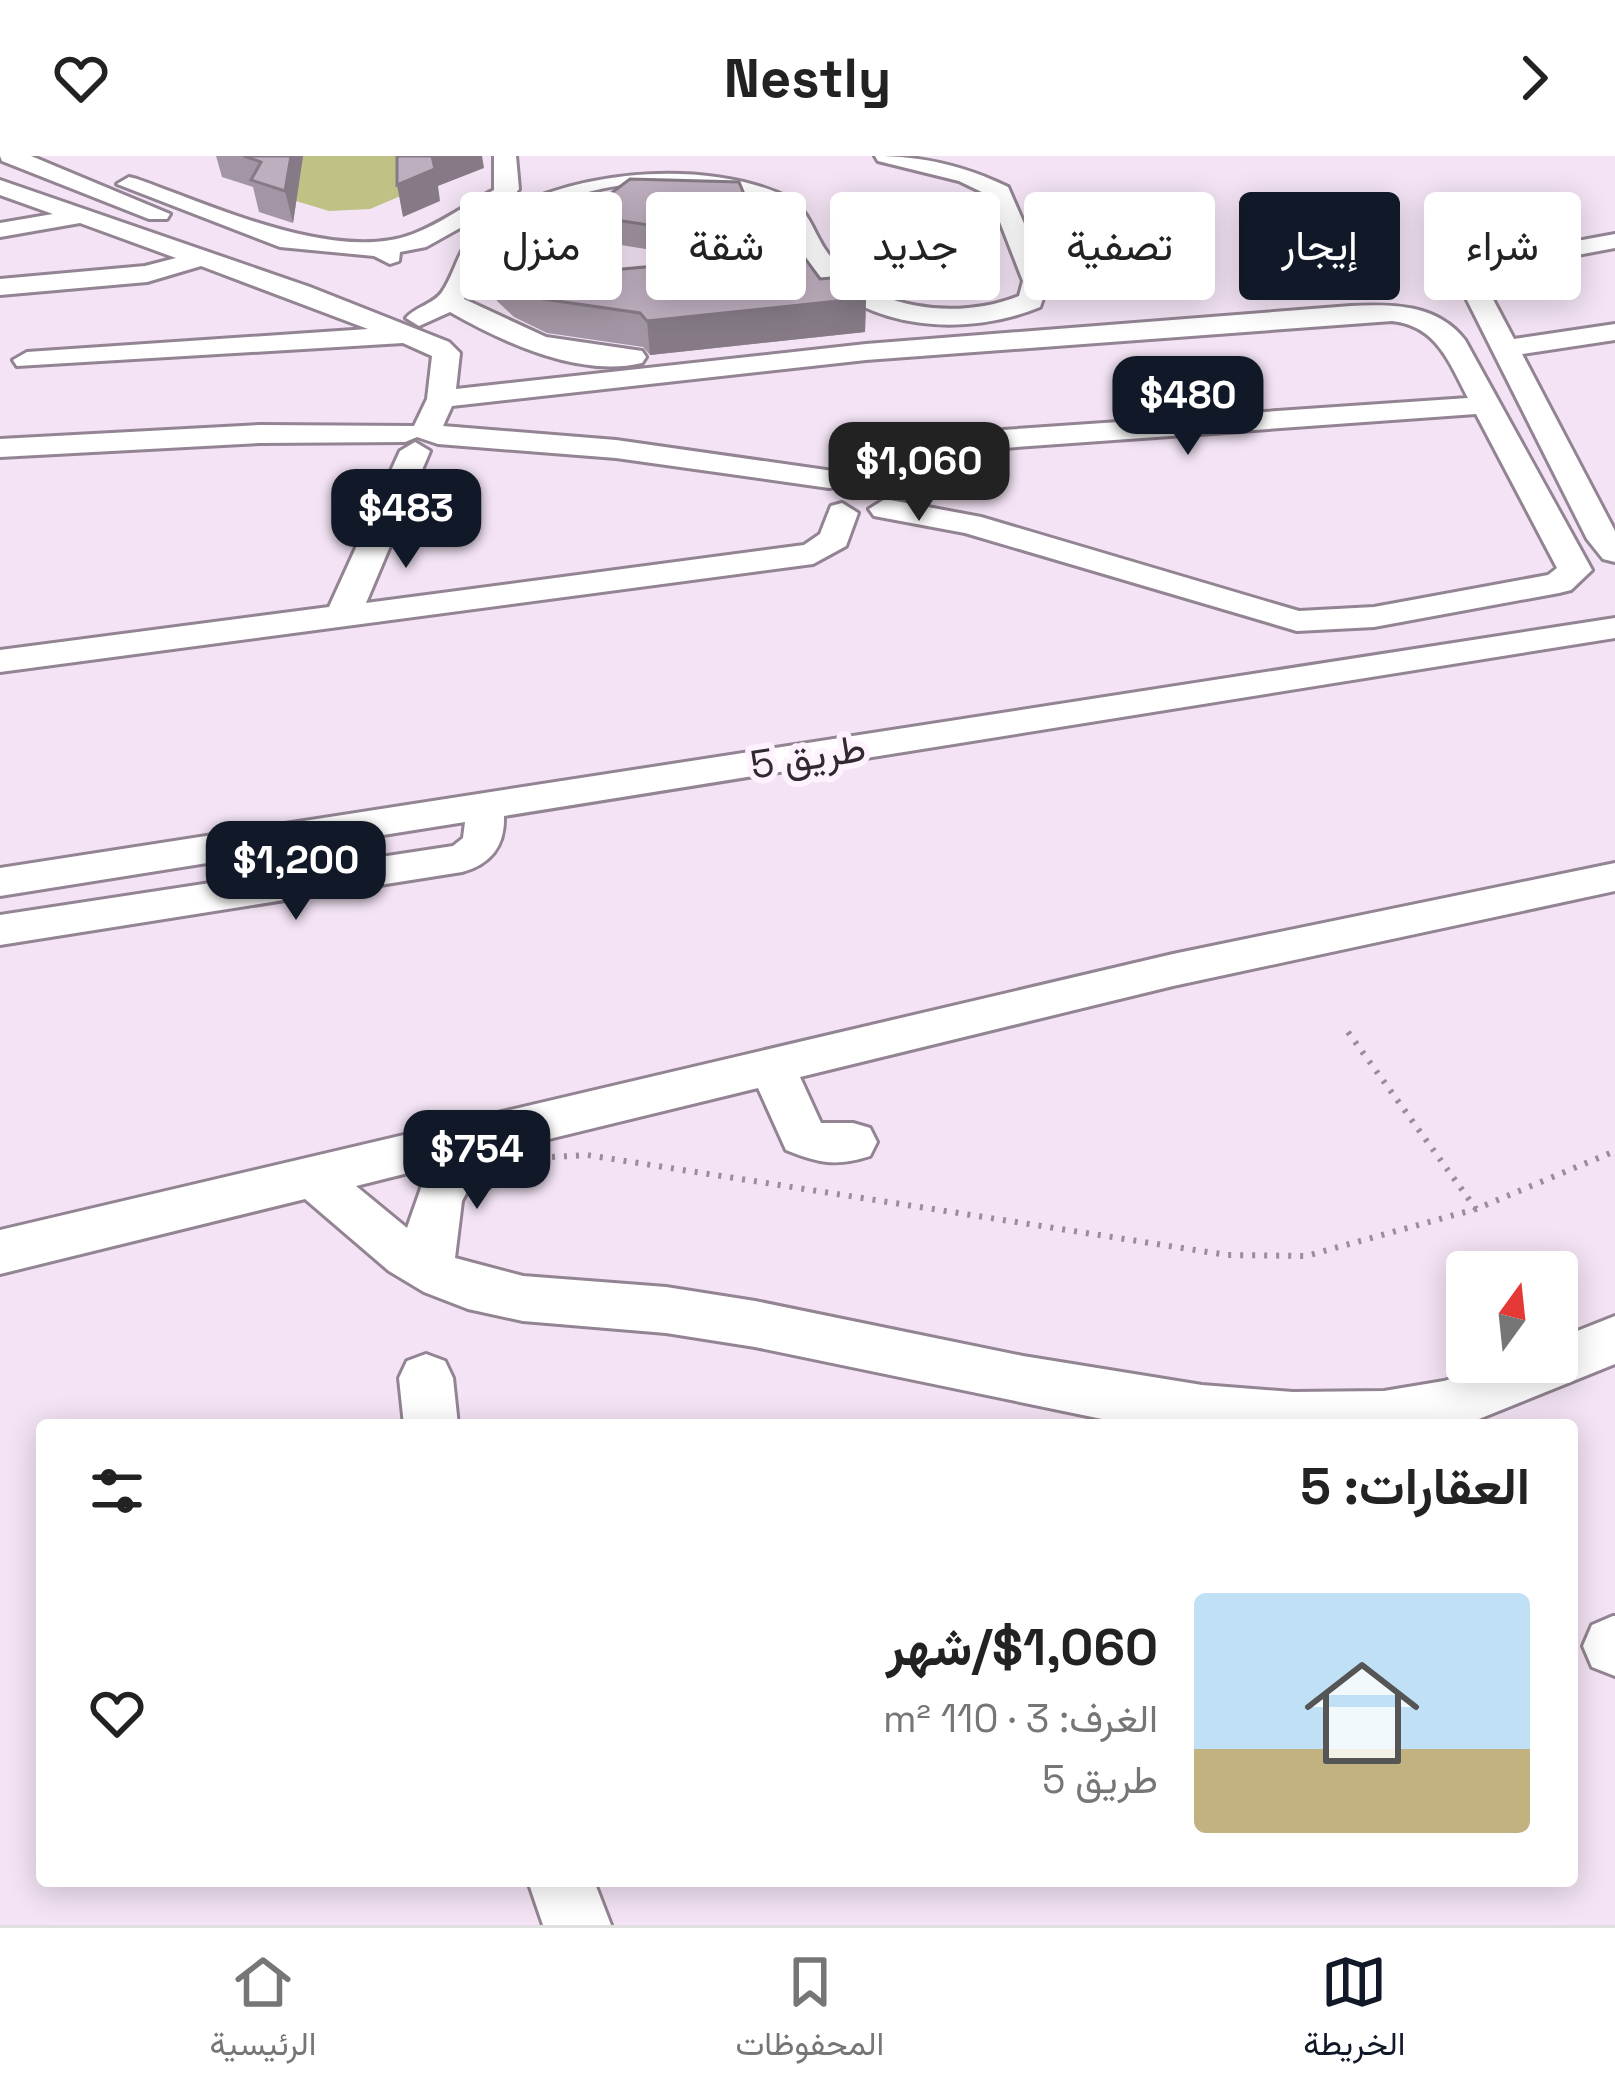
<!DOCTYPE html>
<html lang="ar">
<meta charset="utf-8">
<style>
body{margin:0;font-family:"Space Grotesk",Vazirmatn,sans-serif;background:#f6f6f6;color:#222;direction:rtl;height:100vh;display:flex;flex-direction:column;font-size:45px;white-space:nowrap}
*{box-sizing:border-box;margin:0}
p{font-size:39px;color:#767676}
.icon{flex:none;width:66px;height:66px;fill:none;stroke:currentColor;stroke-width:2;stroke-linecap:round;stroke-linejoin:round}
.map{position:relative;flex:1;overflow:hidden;direction:ltr}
.panel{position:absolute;left:36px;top:1263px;width:1542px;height:468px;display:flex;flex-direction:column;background:#fff;border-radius:12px;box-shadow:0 6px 30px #0003;direction:rtl}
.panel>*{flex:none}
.banner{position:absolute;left:36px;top:36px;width:1545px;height:108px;direction:rtl;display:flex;gap:24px}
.needle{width:78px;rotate:15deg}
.tools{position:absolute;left:1446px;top:1095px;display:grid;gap:24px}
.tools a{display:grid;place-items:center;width:132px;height:132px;border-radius:12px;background:#fff;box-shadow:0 6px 30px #0003;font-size:60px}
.price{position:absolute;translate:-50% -102px;padding:0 27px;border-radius:24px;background:#111827;color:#fff;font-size:39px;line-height:78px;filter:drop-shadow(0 3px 6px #0008)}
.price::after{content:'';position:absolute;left:50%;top:72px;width:36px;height:27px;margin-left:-18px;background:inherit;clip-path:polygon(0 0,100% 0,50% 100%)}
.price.selected{background:#222;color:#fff}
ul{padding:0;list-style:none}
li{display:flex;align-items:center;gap:36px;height:300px;padding:0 48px}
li+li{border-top:3px solid #e0e0e0}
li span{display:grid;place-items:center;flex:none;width:336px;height:240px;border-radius:12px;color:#555}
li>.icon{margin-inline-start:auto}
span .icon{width:144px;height:144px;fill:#fffc;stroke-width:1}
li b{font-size:51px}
h2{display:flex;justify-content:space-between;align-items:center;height:144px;padding:0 48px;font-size:51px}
.chip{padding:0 42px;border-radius:12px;background:#fff;box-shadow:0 6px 30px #0003;font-size:42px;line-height:108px}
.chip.selected{background:#111827;color:#fff}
header{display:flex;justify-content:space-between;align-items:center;height:156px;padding:0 48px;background:#fff;font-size:54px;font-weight:800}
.tab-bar{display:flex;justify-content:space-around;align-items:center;height:168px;border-top:3px solid #e0e0e0;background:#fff;font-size:33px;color:#767676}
.tab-bar a{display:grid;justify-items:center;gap:6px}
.tab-bar .selected{color:#111827}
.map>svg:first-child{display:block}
</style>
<header><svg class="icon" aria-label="forward" viewBox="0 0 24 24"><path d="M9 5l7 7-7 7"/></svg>Nestly<svg class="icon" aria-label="heart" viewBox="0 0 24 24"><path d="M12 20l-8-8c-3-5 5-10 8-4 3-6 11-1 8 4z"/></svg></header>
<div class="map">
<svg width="1615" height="1769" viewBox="0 0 1615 1769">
<rect width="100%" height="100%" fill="#f3e3f4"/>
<path fill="#c0c285" d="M 262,0 L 441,0 L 403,39 L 370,53 L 329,55 L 296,45 Z"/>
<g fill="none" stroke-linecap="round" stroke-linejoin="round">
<g stroke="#928492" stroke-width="6">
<g id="minor">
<path d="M 0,0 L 31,0 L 170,58 L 167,63 L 149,63 L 2,5 Z"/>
<path d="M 494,0 L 516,0 L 519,33 L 510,44 L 426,91 L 400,96 L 399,105 L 390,108 L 374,100 L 280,91 L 117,28 L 129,21 L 137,23 C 211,49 336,108 413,78 C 440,68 467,48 494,34 Z"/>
<path d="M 875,0 C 923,0 965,10 1008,31 L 1049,125 L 1040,151 C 967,181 866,176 811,111 C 795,92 792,64 770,51 C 694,4 547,25 487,93 C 475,108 474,126 464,143 L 546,181 L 642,195 L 646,201 L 642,207 C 579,222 503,186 450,156 L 419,170 L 406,162 C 415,151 434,148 442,136 C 457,114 457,92 479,74 C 553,13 708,0 791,43 C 810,57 814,78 827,96 C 868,155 957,165 1019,140 L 1023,125 L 990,40 L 959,25 L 878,5 Z"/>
<path d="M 0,24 L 310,131 L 449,186 L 460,197 L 456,233 L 866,188 L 1351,150 C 1393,148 1437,148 1465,184 L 1592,414 L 1571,434 L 1559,437 L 1374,471 L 1297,475 L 965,377 L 874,360 L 869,353 L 885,343 L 981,361 L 1299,455 L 1374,451 L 1548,419 L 1557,412 L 1476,258 L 934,297 L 901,308 L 883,326 L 861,326 L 857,319 L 879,296 L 930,279 L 1468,242 C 1449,206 1437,170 1392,165 L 866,204 L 452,250 L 443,270 L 616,284 L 840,316 L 844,323 L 840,330 L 829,332 L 616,302 L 438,288 L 417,281 L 405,286 L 260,287 L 0,301 L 0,283 L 260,269 L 414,270 L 427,243 L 432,200 L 403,187 L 17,210 L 13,204 L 27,196 L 368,173 L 201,110 L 147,126 L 0,139 L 0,123 L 145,110 L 176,102 L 80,67 L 0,81 L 0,67 L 53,58 L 0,39 Z"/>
<path d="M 1615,78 L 1615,92 L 1497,114 L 1489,121 L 1487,132 L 1514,183 L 1615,168 L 1615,184 L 1522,198 L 1615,375 L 1615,406 L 1603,403 L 1587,383 L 1461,132 L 1463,118 L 1480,103 Z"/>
<path d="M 415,286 L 430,295 L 366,447 L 804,389 L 820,378 L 831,350 L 842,347 L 858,357 L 846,390 L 813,408 L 0,516 L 0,494 L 329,451 L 400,295 Z"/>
<path d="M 1615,462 L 1615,482 L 504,660 C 505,690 491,708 462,716 L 0,789 L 0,759 L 453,690 L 463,682 L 465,666 L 0,740 L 0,712 Z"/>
<path d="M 1615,707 L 1615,735 L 1173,830 L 800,921 L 821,967 L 853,967 L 870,972 L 877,986 L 870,1000 C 836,1011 818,1007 786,994 L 758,932 L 487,998 L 462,1045 L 455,1102 L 523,1120 L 666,1131 L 755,1145 L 1023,1200 L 1202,1229 L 1293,1236 L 1384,1235 L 1444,1225 L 1503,1206 L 1557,1206 L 1557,1183 L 1615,1160 L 1615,1208 L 1464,1269 L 1131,1269 L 755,1191 L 666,1177 L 523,1165 L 468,1153 L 424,1136 L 389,1115 L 305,1043 L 0,1118 L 0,1074 L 1173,798 ZM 428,1012 L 407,1072 L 356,1030 Z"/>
<path d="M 426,1198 L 445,1205 L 453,1222 L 458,1269 L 404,1269 L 399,1222 L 407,1205 Z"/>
<path d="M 1613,1460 L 1615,1460 L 1615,1520 L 1592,1511 L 1583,1490 L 1592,1469 Z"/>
<path d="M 528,1725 L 594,1725 L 611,1769 L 543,1769 Z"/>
</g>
</g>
<g stroke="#998d99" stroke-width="6" stroke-dasharray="3 9" stroke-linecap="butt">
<path d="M 1348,876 L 1476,1053"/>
<path d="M 552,1001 L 587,999 L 1227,1099 L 1306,1100 L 1476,1053 L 1615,995"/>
<path d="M 488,1032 L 533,1006"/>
</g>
<use href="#minor" fill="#fff" fill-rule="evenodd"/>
</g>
<g fill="#a396a4">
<path d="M 216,0 L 303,0 L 293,67 L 259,56 L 253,31 L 222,21 Z"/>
<path d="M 582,59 L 755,65 L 755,90 L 664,96 L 584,83 Z"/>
<path d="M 491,111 L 534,121 L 820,123 L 866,142 L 865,176 L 650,199 L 643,191 L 547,177 L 514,161 L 497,145 Z"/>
</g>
<g fill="#857a86">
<path d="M 291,0 L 303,0 L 293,67 L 285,35 Z"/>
<path d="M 432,0 L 482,0 L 484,12 L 438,30 L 440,45 L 403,61 L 397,29 Z"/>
<path d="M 866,142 L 865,176 L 650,199 L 647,165 Z"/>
</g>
<g fill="#beafbf" stroke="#857a86" stroke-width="3">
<path d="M 244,0 L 291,0 L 285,35 L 251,24 L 261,6 Z"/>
<path d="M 397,0 L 432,0 L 435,13 L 397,29 Z"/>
<path d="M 630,23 L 739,26 L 755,65 L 662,71 L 582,59 Z"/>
<path d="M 498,80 L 529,84 L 533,121 L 801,97 L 820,123 L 843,121 L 866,142 L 647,165 L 640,157 L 543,143 L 509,128 L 491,111 L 491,89 Z"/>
</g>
<g text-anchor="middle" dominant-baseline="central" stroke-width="12" stroke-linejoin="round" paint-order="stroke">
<g font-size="39" fill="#302a30" stroke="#fff2ff">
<text transform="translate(808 600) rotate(-9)">طريق 5</text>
</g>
</g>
</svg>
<div class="tools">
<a><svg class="needle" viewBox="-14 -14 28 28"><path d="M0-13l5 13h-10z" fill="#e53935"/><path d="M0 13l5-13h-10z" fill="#767676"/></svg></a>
</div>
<b class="price" style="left:1188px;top:302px">$480</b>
<b class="price selected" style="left:919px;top:368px">$1,060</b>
<b class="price" style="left:406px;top:415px">$483</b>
<b class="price" style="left:296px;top:767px">$1,200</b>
<b class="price" style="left:477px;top:1056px">$754</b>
<div class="banner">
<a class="chip">شراء</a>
<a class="chip selected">إيجار</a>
<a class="chip">تصفية</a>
<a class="chip">جديد</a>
<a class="chip">شقة</a>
<a class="chip">منزل</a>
</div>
<section class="panel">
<h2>العقارات: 5<svg class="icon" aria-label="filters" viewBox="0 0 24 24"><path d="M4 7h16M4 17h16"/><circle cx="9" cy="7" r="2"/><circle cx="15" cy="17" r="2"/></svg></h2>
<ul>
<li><span style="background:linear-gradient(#bfe0f5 65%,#c2b280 0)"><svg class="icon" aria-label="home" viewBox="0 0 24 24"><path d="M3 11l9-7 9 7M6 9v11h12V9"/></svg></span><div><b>$1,060/شهر</b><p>الغرف: 3 · 110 m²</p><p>طريق 5</p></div><svg class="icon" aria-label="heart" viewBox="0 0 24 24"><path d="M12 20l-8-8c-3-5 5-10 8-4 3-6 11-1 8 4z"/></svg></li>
</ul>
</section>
</div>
<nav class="tab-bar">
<a class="selected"><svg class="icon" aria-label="map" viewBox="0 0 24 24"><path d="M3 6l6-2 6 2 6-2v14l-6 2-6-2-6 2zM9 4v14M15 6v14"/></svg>الخريطة</a>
<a><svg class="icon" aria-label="saved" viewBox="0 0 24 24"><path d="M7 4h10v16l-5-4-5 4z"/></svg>المحفوظات</a>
<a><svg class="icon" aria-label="home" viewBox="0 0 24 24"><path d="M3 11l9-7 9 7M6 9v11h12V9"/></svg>الرئيسية</a>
</nav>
